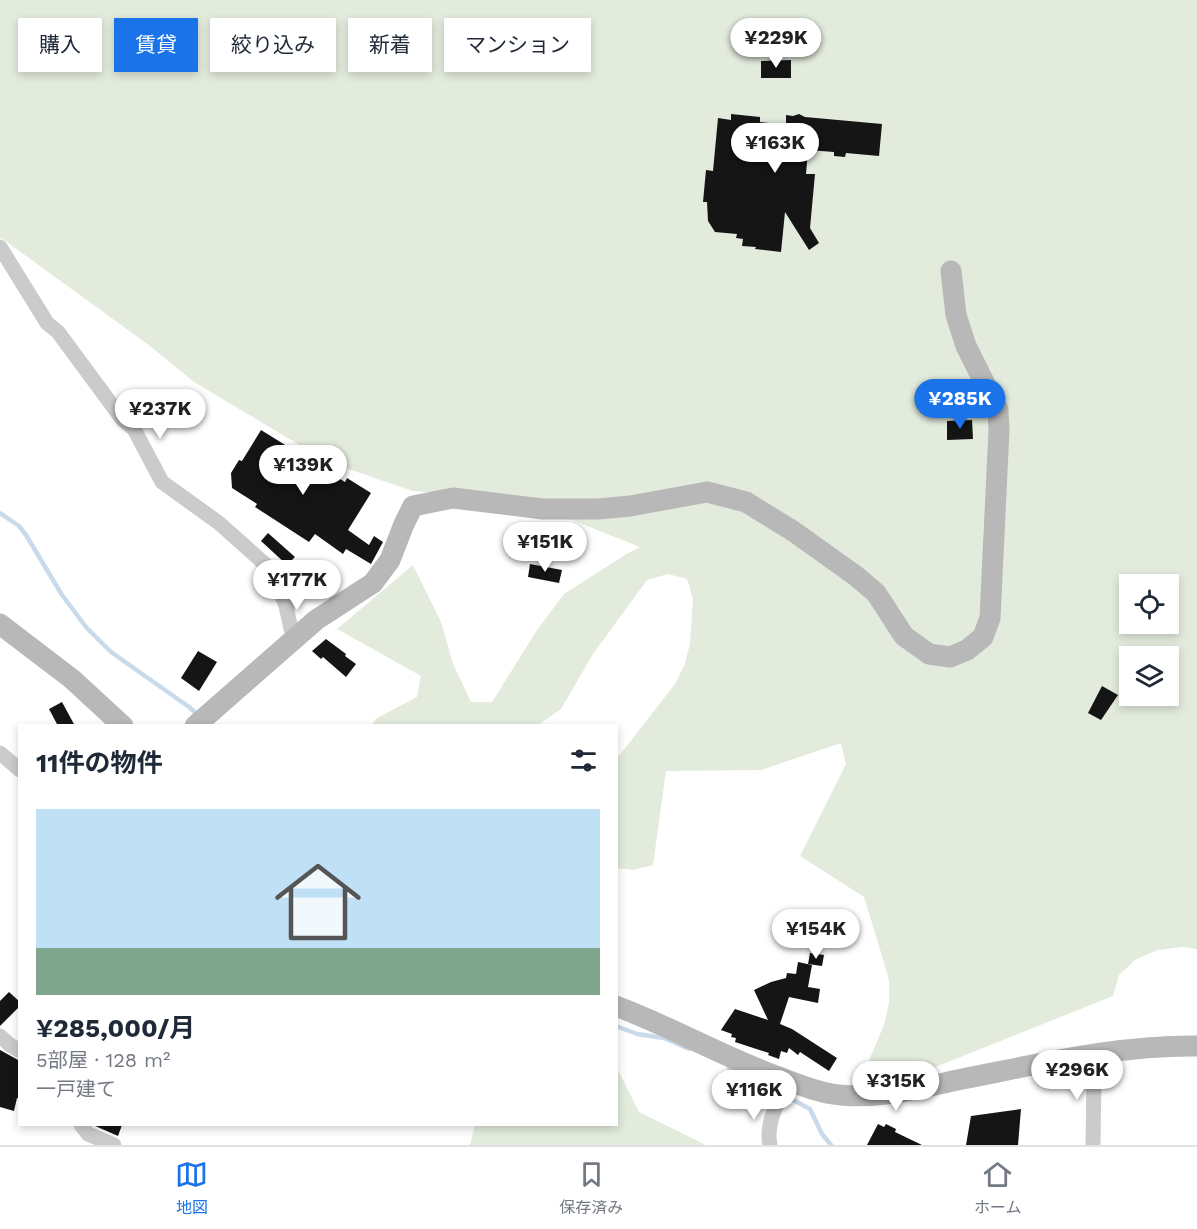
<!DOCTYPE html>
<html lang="ja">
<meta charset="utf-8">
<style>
body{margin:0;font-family:"Work Sans","Noto Sans JP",sans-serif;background:#f6f6f7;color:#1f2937;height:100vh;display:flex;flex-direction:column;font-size:22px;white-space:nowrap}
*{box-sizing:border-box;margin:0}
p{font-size:20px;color:#747a83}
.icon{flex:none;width:33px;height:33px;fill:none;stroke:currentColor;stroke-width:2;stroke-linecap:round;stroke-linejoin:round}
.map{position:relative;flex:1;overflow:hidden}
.drawer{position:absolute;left:18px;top:724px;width:600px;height:402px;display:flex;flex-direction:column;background:#fff;border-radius:0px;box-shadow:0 3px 9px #0003}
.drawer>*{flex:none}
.hud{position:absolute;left:18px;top:18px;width:600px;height:54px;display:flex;gap:12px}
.buttons{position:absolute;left:1119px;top:574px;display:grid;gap:12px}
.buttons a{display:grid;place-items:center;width:60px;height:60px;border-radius:0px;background:#fff;box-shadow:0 3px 9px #0003;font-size:30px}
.price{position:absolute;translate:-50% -51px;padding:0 14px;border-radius:21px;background:#fff;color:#222;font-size:20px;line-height:39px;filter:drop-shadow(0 2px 3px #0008)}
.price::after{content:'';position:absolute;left:50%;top:36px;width:18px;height:14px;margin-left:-9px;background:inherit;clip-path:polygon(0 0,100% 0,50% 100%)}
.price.selected{background:#1a73e8;color:#fff}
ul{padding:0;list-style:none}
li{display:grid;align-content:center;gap:12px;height:318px;padding:0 18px}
li span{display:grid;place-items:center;height:186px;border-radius:0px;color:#555}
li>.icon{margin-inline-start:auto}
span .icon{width:108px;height:108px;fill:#fffc;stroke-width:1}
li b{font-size:26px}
h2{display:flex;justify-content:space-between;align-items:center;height:72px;padding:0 18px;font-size:26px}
.tag{padding:0 21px;border-radius:0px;background:#fff;box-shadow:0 3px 9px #0003;font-size:21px;line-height:54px}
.tag.selected{background:#1a73e8;color:#fff}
.tabs{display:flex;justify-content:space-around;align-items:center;height:84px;border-top:2px solid #e0e1e3;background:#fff;font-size:16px;color:#747a83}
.tabs a{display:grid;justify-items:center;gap:3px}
.tabs .selected{color:#1a73e8}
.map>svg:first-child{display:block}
</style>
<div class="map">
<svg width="1197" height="1145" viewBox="0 0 1197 1145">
<rect width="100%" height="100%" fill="#fff"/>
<g fill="#e2ebdc" fill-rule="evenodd">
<path d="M 0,0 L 1197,0 L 1197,949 L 1183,947 L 1157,950 L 1135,960 L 1119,975 L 1113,996 L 923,1072 L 883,1079 L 865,1070 L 884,1025 L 889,1003 L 889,980 L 883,959 L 864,897 L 800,856 L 846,764 L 841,743 L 761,770 L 666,771 L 653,865 L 633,870 L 617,868 L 617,758 L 619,756 L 675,684 L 685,664 L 690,643 L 693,599 L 687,579 L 668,574 L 647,580 L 593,654 L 561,709 L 537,726 L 371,726 L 377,718 L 417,697 L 421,676 L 337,629 L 413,565 L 441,622 L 453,664 L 471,702 L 492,702 L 537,630 L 564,594 L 625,555 L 640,547 L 522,500 L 413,491 L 328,462 L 194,382 L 150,346 L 0,237 ZM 1130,585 L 1168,585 L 1168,624 L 1130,624 ZM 1130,657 L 1168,657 L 1168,696 L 1130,696 Z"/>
<path d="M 617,1068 L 639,1112 L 706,1145 L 470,1145 L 475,1125 L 616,1125 Z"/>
</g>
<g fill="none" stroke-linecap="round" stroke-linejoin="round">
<g stroke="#c9daea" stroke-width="4.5">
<path d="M 0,513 L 19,526 L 26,535 L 62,595 L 86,627 L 111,652 L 189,707 L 199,716"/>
<path d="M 616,1026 L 637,1034 L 664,1038 L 689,1049"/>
<path d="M 729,1068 L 760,1082 L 810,1109 L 822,1134 L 831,1145"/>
</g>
</g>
<g fill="#151515">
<path d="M 791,60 L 791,78 L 761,78 L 761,61 Z"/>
<path d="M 731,114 L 760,117 L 760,122 L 786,125 L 786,115 L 793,116 L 799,114 L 805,117 L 882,124 L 879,156 L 846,153 L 845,157 L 834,156 L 834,152 L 808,150 L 806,174 L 815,174 L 810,228 L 819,243 L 809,250 L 785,212 L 781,252 L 755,249 L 756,247 L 742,246 L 743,239 L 736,238 L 737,234 L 715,232 L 708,221 L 707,202 L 703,202 L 706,170 L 713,171 L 718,118 L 731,120 Z"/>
<path d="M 972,420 L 973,439 L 947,440 L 947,421 Z"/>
<path d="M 261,430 L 345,482 L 347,478 L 371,493 L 348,530 L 369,545 L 374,536 L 383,542 L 371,564 L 346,549 L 343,554 L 315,534 L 309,542 L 255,507 L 257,504 L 232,488 L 231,473 L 239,460 L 242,461 Z"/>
<path d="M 268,533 L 295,557 L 287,565 L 261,541 Z"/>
<path d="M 530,564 L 562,570 L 559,583 L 528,577 Z"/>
<path d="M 326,639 L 346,654 L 345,656 L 356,664 L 346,677 L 323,657 L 321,659 L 312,651 Z"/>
<path d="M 198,651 L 217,662 L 199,691 L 181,678 Z"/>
<path d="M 1102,686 L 1118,695 L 1101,720 L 1088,713 Z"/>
<path d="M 62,702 L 75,726 L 58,726 L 49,709 Z"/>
<path d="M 810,953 L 824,955 L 822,966 L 808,964 Z"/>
<path d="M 798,962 L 812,965 L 808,987 L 820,989 L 818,1003 L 789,997 L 780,1024 L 792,1029 L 837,1058 L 829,1071 L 800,1052 L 798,1055 L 789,1048 L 787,1053 L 781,1051 L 779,1059 L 768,1055 L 769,1053 L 735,1042 L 736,1038 L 731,1037 L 732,1034 L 721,1030 L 735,1009 L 768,1020 L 754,990 L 771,982 L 786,978 L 787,973 L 796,974 Z"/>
<path d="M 9,992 L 20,1002 L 20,1006 L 0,1026 L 0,1001 Z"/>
<path d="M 0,1050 L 20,1061 L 20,1099 L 17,1098 L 14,1111 L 0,1107 Z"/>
<path d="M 1021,1109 L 1018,1145 L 966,1145 L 971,1116 Z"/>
<path d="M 878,1124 L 884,1127 L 886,1124 L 896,1129 L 895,1132 L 922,1145 L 867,1145 Z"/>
<path d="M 93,1125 L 122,1125 L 118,1136 Z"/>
</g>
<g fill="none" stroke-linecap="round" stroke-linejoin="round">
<g stroke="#cbcbcb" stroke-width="15">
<path d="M 0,247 L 47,323 L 58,332 L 123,420 L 134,429 L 162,482 L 219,523 L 266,565 L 276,581 L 286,606 L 291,629 L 296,638"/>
<path d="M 0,753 L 20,770"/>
<path d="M 0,1036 L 10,1045 L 20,1051"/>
<path d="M 1088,1054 L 1094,1076 L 1093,1145"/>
<path d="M 81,1125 L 88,1134 L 114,1145"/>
<path d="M 770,1145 C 765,1122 779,1101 788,1081"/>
</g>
<g stroke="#b8b8b8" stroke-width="21">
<path d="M 0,624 L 72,679 L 123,726"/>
<path d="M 195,726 L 316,620 L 373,583 L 390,560 L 404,524 L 413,506 L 453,498 L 543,509 L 598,509 L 630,506 L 707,492 L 746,502 L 793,531 L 856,576 L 876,593 L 904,636 L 929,654 L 950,657 L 967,650 L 983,637 L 990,618 L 999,430 L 998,410 L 966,346 L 956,315 L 951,271"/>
<path d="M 616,1006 C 669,1026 718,1054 771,1074 C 789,1081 808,1089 827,1093 C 870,1102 920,1088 962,1079 C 1040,1064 1118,1045 1197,1046"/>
</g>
</g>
</svg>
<div class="buttons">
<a><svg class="icon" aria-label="locate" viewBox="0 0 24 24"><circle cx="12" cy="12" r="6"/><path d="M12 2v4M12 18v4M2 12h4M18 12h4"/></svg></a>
<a><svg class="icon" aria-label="layers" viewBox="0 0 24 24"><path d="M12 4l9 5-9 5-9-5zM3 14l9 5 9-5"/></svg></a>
</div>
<b class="price" style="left:776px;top:69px">¥229K</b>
<b class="price" style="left:775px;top:174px">¥163K</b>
<b class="price selected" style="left:960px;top:430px">¥285K</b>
<b class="price" style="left:160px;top:440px">¥237K</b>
<b class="price" style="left:303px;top:496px">¥139K</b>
<b class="price" style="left:545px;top:573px">¥151K</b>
<b class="price" style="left:297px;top:611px">¥177K</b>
<b class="price" style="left:816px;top:960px">¥154K</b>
<b class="price" style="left:1077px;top:1101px">¥296K</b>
<b class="price" style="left:896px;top:1112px">¥315K</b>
<b class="price" style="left:754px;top:1121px">¥116K</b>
<div class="hud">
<a class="tag">購入</a>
<a class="tag selected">賃貸</a>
<a class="tag">絞り込み</a>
<a class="tag">新着</a>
<a class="tag">マンション</a>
</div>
<section class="drawer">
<h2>11件の物件<svg class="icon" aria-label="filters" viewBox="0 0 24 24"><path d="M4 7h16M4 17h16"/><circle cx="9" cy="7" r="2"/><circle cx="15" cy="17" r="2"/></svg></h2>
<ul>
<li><span style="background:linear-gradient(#bfe0f5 75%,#7fa58c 0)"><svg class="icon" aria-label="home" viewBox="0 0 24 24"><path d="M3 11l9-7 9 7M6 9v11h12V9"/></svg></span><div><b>¥285,000/月</b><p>5部屋 · 128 m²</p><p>一戸建て</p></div></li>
</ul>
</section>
</div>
<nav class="tabs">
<a class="selected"><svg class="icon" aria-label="map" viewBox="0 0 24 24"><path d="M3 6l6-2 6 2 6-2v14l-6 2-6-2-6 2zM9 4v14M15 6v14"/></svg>地図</a>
<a><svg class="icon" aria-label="saved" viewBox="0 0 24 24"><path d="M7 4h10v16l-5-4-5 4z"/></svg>保存済み</a>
<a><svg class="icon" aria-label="home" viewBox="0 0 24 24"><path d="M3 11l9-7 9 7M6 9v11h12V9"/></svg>ホーム</a>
</nav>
